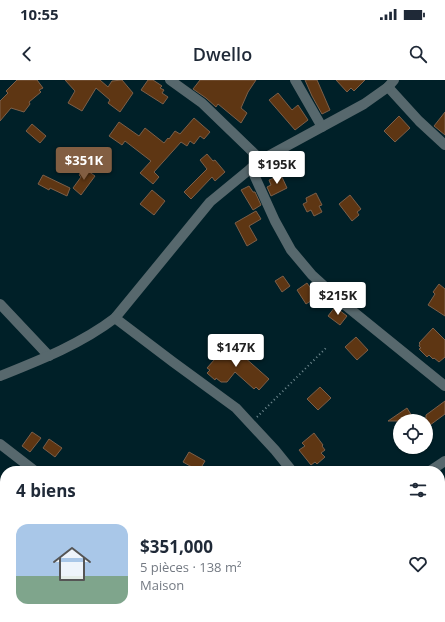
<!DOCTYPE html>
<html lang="fr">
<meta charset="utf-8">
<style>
body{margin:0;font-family:"Open Sans",sans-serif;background:#f6f6f7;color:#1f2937;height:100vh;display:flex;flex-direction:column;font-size:15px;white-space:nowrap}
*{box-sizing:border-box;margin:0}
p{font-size:13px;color:#747a83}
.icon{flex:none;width:22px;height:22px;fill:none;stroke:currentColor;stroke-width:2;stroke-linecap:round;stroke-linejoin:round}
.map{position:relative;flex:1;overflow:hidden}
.drawer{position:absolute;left:0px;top:386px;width:445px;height:156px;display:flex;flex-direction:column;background:#fff;border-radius:16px 16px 0 0;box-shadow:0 1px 3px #0004}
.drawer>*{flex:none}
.buttons{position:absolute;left:393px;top:334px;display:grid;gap:8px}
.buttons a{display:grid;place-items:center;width:40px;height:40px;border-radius:50%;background:#fff;box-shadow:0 1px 3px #0004;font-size:20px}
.price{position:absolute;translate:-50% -34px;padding:0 9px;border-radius:4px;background:#fff;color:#222;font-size:13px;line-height:26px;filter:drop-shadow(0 1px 2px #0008)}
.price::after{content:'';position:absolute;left:50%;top:24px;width:12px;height:9px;margin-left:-6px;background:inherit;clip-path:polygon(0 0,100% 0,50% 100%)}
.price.current{background:#825e42;color:#fff}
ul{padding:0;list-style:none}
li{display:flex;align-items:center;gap:12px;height:100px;padding:0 16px}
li+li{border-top:1px solid #e0e1e3}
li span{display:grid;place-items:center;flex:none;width:112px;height:80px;border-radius:12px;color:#555}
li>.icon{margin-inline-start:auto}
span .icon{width:48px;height:48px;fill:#fffc;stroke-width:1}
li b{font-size:17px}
h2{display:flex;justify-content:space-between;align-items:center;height:48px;padding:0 16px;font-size:17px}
.status{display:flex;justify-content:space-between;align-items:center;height:28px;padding:0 20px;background:#fff;direction:ltr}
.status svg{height:11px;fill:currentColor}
header{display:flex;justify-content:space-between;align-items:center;height:52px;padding:0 16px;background:#fff;font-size:18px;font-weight:600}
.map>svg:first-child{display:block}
</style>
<div class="status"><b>10:55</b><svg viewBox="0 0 49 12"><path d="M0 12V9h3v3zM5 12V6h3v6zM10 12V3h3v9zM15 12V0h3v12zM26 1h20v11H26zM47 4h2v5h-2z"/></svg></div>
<header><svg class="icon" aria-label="back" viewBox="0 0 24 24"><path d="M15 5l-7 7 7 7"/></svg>Dwello<svg class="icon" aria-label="search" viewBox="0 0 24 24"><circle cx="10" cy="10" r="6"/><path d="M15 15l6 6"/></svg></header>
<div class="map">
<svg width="445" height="542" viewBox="0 0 445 542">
<rect width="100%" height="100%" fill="#002028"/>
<g fill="#5e3613" stroke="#7c5f49">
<path d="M 17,0 L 37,0 L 43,8 L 39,10 L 41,12 L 29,22 L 30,24 L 24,32 L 11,28 L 0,41 L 0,21 L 8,13 L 6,11 Z"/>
<path d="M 65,0 L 100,0 L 108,7 L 112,1 L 122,0 L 133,13 L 120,32 L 108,23 L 110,20 L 96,8 L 82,31 L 68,23 L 75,11 Z"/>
<path d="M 148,0 L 153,0 L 162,6 L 160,8 L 164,10 L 162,13 L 168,17 L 163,24 L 141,10 Z"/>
<path d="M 200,0 L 256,0 L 248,12 L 241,28 L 247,33 L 241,43 L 218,24 L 216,27 L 206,18 L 193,9 Z"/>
<path d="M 305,0 L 317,0 L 330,30 L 322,34 L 312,16 Z"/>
<path d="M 336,0 L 365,0 L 354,11 L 351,8 L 347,12 Z"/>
<path d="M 278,13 L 292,30 L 298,25 L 308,40 L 295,50 L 269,20 Z"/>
<path d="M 445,32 L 445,55 L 434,46 Z"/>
<path d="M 399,36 L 410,48 L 395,62 L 384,51 Z"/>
<path d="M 194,38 L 210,52 L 204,59 L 200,56 L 194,64 L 190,61 L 187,66 L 181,62 L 154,92 L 159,97 L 153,104 L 140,93 L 151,81 L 125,61 L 122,65 L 109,56 L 119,42 L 139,56 L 145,48 L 164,63 L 168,58 L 169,59 L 175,51 L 180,54 Z"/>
<path d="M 32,44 L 46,56 L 40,63 L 26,51 Z"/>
<path d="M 207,74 L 213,81 L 215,80 L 225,92 L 215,101 L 212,97 L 191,119 L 184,112 L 207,89 L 200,80 Z"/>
<path d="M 298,78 L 302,90 L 288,96 L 283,84 Z"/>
<path d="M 84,88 L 95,96 L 81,115 L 73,108 L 81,97 L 79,95 Z"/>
<path d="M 43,95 L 70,108 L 67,116 L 50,108 L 49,110 L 38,104 Z"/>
<path d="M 281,95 L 287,108 L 271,116 L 267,107 L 271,105 L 269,100 Z"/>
<path d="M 249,106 L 253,112 L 255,112 L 261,125 L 253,130 L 241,110 Z"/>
<path d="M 152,110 L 165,121 L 154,135 L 140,124 Z"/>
<path d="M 316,113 L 322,125 L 319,126 L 322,132 L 314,136 L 311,130 L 307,132 L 303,124 L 307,122 L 306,118 Z"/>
<path d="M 350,115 L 361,129 L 357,132 L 359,135 L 352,141 L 339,124 Z"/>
<path d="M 256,131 L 261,139 L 249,146 L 257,160 L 247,166 L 235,143 Z"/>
<path d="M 283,196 L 290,206 L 282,212 L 275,201 Z"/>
<path d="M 307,203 L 317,217 L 306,224 L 297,210 Z"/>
<path d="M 439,204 L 445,209 L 445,236 L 428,225 L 435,214 L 433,212 Z"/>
<path d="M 335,227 L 347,236 L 340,245 L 328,236 Z"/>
<path d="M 433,248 L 445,260 L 445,277 L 439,282 L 434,278 L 433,279 L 429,275 L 427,277 L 419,269 L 421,268 L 419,266 L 420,264 L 419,263 Z"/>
<path d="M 356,257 L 368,270 L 357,280 L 345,267 Z"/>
<path d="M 226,261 L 269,299 L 259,310 L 256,307 L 254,309 L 235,292 L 227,302 L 221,302 L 216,298 L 215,300 L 207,293 L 210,290 L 207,288 L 222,271 L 220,269 Z"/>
<path d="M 320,307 L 331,318 L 318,330 L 307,319 Z"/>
<path d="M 445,321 L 445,334 L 426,348 L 426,335 Z"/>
<path d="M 407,328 L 415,341 L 388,341 Z"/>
<path d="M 32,352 L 41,358 L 30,372 L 22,366 Z"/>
<path d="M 314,353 L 323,365 L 322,366 L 325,370 L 321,373 L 325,377 L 317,384 L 315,382 L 311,385 L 299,370 L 305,366 L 302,363 Z"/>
<path d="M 49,359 L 62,368 L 55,377 L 43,368 Z"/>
<path d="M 189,372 L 205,381 L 199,391 L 183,382 Z"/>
</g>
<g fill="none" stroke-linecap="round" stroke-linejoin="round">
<path stroke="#718b92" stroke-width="2" stroke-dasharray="1 3" stroke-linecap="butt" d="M 257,337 L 326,268"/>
<g stroke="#57686d" stroke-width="10">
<path d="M 170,0 L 202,23 L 261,80"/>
<path d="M 295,0 L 322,47"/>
<path d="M 388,7 L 419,41 L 445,65"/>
<path d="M 251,88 L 275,141 L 291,170 L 312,195 L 345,225 L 445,306"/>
<path d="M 0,224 L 49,276"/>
<path d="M 115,238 L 173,282 L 236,328 L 275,370 L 292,391"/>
<path d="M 0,296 C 40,280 81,264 115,238 L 210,122 L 261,80 L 364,24 L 388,7 L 394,0"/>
<path d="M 0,364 L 35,391"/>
<path d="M 430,391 L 445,381"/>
<path d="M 0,472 L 5,475"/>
<path d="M 64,537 L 66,542"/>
<path d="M 143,537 L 144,542"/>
<path d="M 288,537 L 297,542"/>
<path d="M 28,542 L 31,537"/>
<path d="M 319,542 L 322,537"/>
</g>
</g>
</svg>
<div class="buttons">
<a><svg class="icon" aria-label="locate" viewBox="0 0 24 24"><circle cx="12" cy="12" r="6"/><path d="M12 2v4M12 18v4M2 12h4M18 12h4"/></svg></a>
</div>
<b class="price current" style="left:84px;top:101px">$351K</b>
<b class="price" style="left:277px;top:105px">$195K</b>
<b class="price" style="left:338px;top:236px">$215K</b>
<b class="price" style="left:236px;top:288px">$147K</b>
<section class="drawer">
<h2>4 biens<svg class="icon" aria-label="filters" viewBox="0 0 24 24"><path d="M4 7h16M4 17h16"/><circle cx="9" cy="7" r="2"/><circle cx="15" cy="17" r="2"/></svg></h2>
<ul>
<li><span style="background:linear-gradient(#a9c7e8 65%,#7fa58c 0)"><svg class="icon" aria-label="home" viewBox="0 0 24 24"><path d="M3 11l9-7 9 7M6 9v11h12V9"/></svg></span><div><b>$351,000</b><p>5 pièces · 138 m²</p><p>Maison</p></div><svg class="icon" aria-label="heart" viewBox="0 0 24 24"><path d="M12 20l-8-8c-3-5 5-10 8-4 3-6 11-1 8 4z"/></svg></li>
</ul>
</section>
</div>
